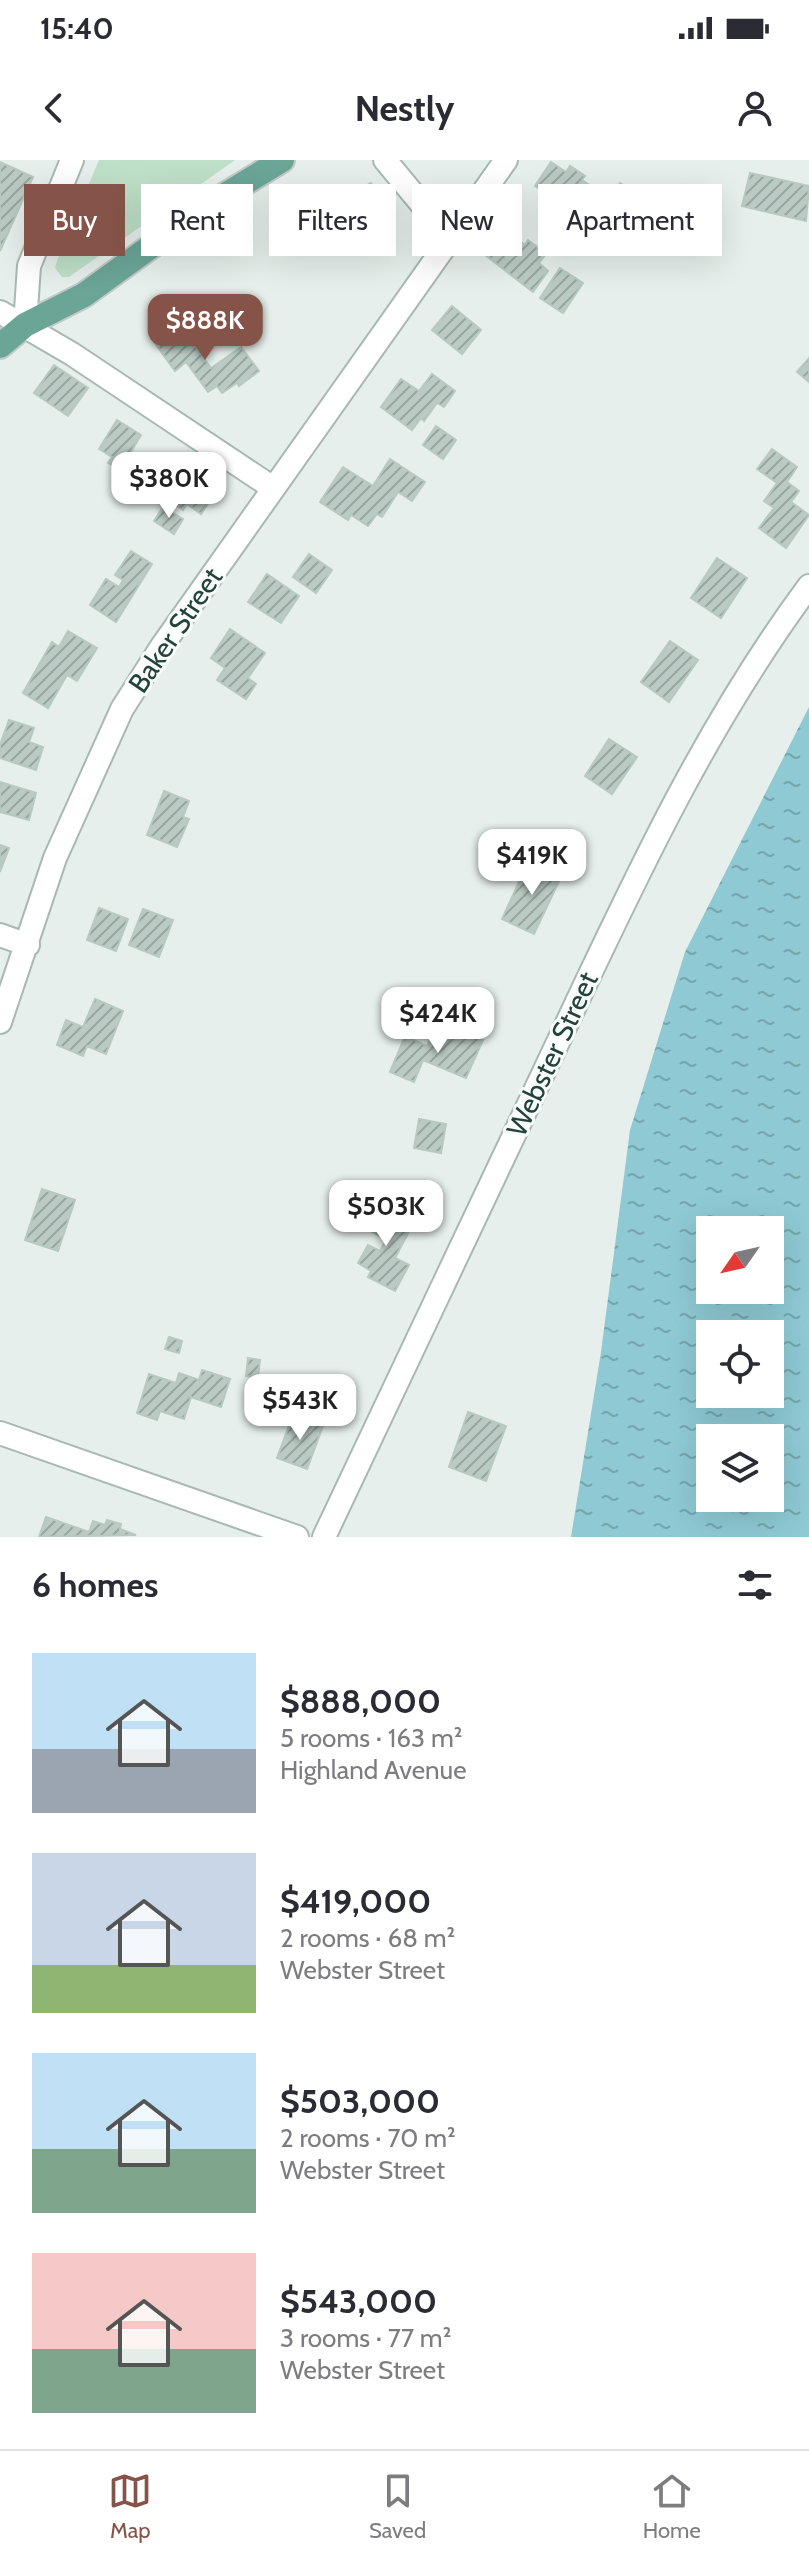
<!DOCTYPE html>
<meta charset="utf-8">
<style>
body{margin:0;font-family:Cabin,sans-serif;background:#f7f7f7;color:#2b2b33;height:100vh;display:flex;flex-direction:column;font-size:30px;white-space:nowrap}
*{box-sizing:border-box;margin:0}
p{font-size:26px;color:#7c7c81}
.icon{flex:none;width:44px;height:44px;fill:none;stroke:currentColor;stroke-width:2;stroke-linecap:round;stroke-linejoin:round}
.map{position:relative;height:1377px;overflow:hidden}
.drawer{display:flex;flex-direction:column;background:#fff;flex:1}
.drawer>*{flex:none}
.guide{position:absolute;left:24px;top:24px;width:762px;height:72px;display:flex;gap:16px}
.needle{width:52px;rotate:236deg}
.fabs{position:absolute;left:696px;top:1056px;display:grid;gap:16px}
.fabs a{display:grid;place-items:center;width:88px;height:88px;border-radius:0px;background:#fff;box-shadow:0 8px 32px #0002;font-size:40px}
.price{position:absolute;translate:-50% -68px;padding:0 18px;border-radius:16px;background:#fff;color:#222;font-size:26px;line-height:52px;filter:drop-shadow(0 2px 4px #0008)}
.price::after{content:'';position:absolute;left:50%;top:48px;width:24px;height:18px;margin-left:-12px;background:inherit;clip-path:polygon(0 0,100% 0,50% 100%)}
.price.current{background:#855347;color:#fff}
ul{padding:0;list-style:none}
li{display:flex;align-items:center;gap:24px;height:200px;padding:0 32px}
li span{display:grid;place-items:center;flex:none;width:224px;height:160px;border-radius:0px;color:#555}
li>.icon{margin-inline-start:auto}
span .icon{width:96px;height:96px;fill:#fffc;stroke-width:1}
li b{font-size:34px}
h2{display:flex;justify-content:space-between;align-items:center;height:96px;padding:0 32px;font-size:34px}
.chip{padding:0 28px;border-radius:0px;background:#fff;box-shadow:0 8px 32px #0002;font-size:28px;line-height:72px}
.chip.current{background:#855347;color:#fff}
.status{display:flex;justify-content:space-between;align-items:center;height:56px;padding:0 40px;background:#fff;direction:ltr}
.status svg{height:22px;fill:currentColor}
header{display:flex;justify-content:space-between;align-items:center;height:104px;padding:0 32px;background:#fff;font-size:36px;font-weight:700}
.tab-bar{display:flex;justify-content:space-around;align-items:center;height:112px;border-top:2px solid #e1e1e2;background:#fff;font-size:22px;color:#7c7c81}
.tab-bar a{display:grid;justify-items:center;gap:4px}
.tab-bar .current{color:#855347}
.map>svg:first-child{display:block}
</style>
<div class="status"><b>15:40</b><svg viewBox="0 0 49 12"><path d="M0 12V9h3v3zM5 12V6h3v6zM10 12V3h3v9zM15 12V0h3v12zM26 1h20v11H26zM47 4h2v5h-2z"/></svg></div>
<header><svg class="icon" aria-label="back" viewBox="0 0 24 24"><path d="M15 5l-7 7 7 7"/></svg>Nestly<svg class="icon" aria-label="person" viewBox="0 0 24 24"><circle cx="12" cy="8" r="4"/><path d="M4 21q1-7 8-7t8 7"/></svg></header>
<div class="map">
<svg width="809" height="1377" viewBox="0 0 809 1377">
<defs>
<pattern id="water-ripples" width="26" height="14" patternUnits="userSpaceOnUse" patternTransform="scale(2)"><rect width="26" height="14" fill="#8ec9d4"/><path d="M2 4q2-2 4 0t4 0M15 11q2-2 4 0t4 0" fill="none" stroke="#74a5ad"/></pattern>
<pattern id="building-hatch" width="6" height="6" patternUnits="userSpaceOnUse" patternTransform="scale(2)"><rect width="6" height="6" fill="#bbcac4"/><path d="M-1 1l2-2M0 6l6-6M5 7l2-2" fill="none" stroke="#98a6a0"/></pattern>
</defs>
<rect width="100%" height="100%" fill="#e6efeb"/>
<path fill="#bfe0c8" d="M 99,0 L 235,0 L 69,117 L 62,117 L 55,108 L 58,98 Z"/>
<path fill="url(#water-ripples)" fill-rule="evenodd" d="M 809,547 L 809,1377 L 571,1377 L 601,1192 L 630,970 L 685,792 ZM 710,1070 L 770,1070 L 770,1130 L 710,1130 ZM 710,1174 L 770,1174 L 770,1234 L 710,1234 ZM 710,1278 L 770,1278 L 770,1338 L 710,1338 Z"/>
<g fill="url(#building-hatch)" stroke="#b8c9c2" stroke-width="2">
<path d="M 0,2 L 33,17 L 0,91 Z"/>
<path d="M 551,2 L 566,12 L 570,6 L 585,16 L 582,20 L 607,37 L 595,57 L 575,44 L 571,50 L 535,26 Z"/>
<path d="M 750,13 L 809,26 L 806,61 L 742,46 Z"/>
<path d="M 371,23 L 389,58 L 352,77 L 334,42 Z"/>
<path d="M 620,23 L 645,39 L 632,59 L 607,42 Z"/>
<path d="M 504,69 L 525,85 L 528,80 L 546,94 L 539,103 L 548,111 L 533,132 L 484,94 Z"/>
<path d="M 560,108 L 583,123 L 563,153 L 540,138 Z"/>
<path d="M 452,146 L 481,170 L 462,194 L 432,170 Z"/>
<path d="M 179,163 L 211,208 L 241,187 L 259,211 L 239,226 L 237,223 L 222,233 L 217,226 L 208,232 L 186,202 L 175,211 L 154,182 Z"/>
<path d="M 809,198 L 809,222 L 797,212 Z"/>
<path d="M 54,205 L 88,228 L 68,256 L 34,233 Z"/>
<path d="M 432,214 L 455,231 L 444,247 L 437,243 L 424,261 L 421,258 L 412,270 L 381,247 L 401,219 L 419,231 Z"/>
<path d="M 117,260 L 141,275 L 120,310 L 108,303 L 112,297 L 99,289 Z"/>
<path d="M 436,266 L 456,280 L 443,299 L 423,285 Z"/>
<path d="M 772,289 L 797,307 L 787,322 L 799,331 L 791,342 L 809,355 L 786,388 L 759,368 L 774,348 L 764,341 L 777,323 L 757,309 Z"/>
<path d="M 390,299 L 425,322 L 412,341 L 398,332 L 382,357 L 377,354 L 368,366 L 351,355 L 348,360 L 320,342 L 343,307 L 373,326 Z"/>
<path d="M 137,305 L 155,318 L 163,306 L 185,321 L 189,315 L 215,333 L 201,354 L 187,344 L 183,350 L 163,336 L 167,331 L 154,323 L 142,342 L 121,328 Z"/>
<path d="M 163,347 L 183,359 L 174,374 L 154,361 Z"/>
<path d="M 131,391 L 152,404 L 116,462 L 90,445 L 106,419 L 119,427 L 123,420 L 115,415 Z"/>
<path d="M 309,394 L 332,410 L 316,433 L 293,417 Z"/>
<path d="M 717,398 L 747,418 L 721,458 L 691,438 Z"/>
<path d="M 267,414 L 299,436 L 281,463 L 248,442 Z"/>
<path d="M 230,469 L 265,493 L 248,518 L 256,524 L 246,539 L 217,520 L 225,508 L 211,498 Z"/>
<path d="M 68,471 L 97,488 L 77,521 L 67,515 L 48,548 L 23,533 L 52,482 L 59,487 Z"/>
<path d="M 670,481 L 698,500 L 669,542 L 641,522 Z"/>
<path d="M 9,560 L 34,568 L 29,582 L 43,587 L 36,610 L 0,598 L 0,585 Z"/>
<path d="M 609,579 L 637,597 L 612,634 L 585,616 Z"/>
<path d="M 0,622 L 36,633 L 29,660 L 0,652 Z"/>
<path d="M 164,631 L 189,641 L 183,657 L 189,659 L 177,687 L 147,675 Z"/>
<path d="M 0,685 L 9,688 L 0,712 Z"/>
<path d="M 529,700 L 562,715 L 534,774 L 502,759 Z"/>
<path d="M 99,748 L 128,759 L 116,791 L 87,780 Z"/>
<path d="M 143,749 L 173,760 L 159,797 L 129,785 Z"/>
<path d="M 95,839 L 123,851 L 106,894 L 87,886 L 83,896 L 57,885 L 66,860 L 83,867 Z"/>
<path d="M 449,866 L 483,880 L 466,918 L 423,900 L 414,922 L 390,912 L 405,876 L 427,886 L 430,880 L 441,884 Z"/>
<path d="M 419,959 L 446,964 L 441,993 L 414,988 Z"/>
<path d="M 42,1029 L 75,1040 L 58,1091 L 25,1080 Z"/>
<path d="M 378,1045 L 413,1064 L 395,1098 L 409,1105 L 395,1131 L 368,1117 L 371,1111 L 358,1103 L 368,1085 L 380,1091 L 386,1080 L 365,1068 Z"/>
<path d="M 169,1177 L 182,1181 L 179,1193 L 165,1189 Z"/>
<path d="M 248,1198 L 260,1200 L 258,1217 L 246,1216 Z"/>
<path d="M 202,1210 L 230,1219 L 221,1247 L 191,1237 L 184,1259 L 160,1251 L 157,1260 L 137,1253 L 149,1214 L 176,1223 L 179,1213 L 199,1220 Z"/>
<path d="M 468,1252 L 506,1266 L 486,1321 L 449,1307 Z"/>
<path d="M 293,1255 L 323,1266 L 307,1309 L 277,1298 Z"/>
<path d="M 46,1357 L 89,1372 L 93,1361 L 105,1365 L 107,1360 L 121,1364 L 120,1369 L 136,1375 L 39,1377 Z"/>
</g>
<g fill="none" stroke-linecap="round" stroke-linejoin="round">
<g stroke="#a8b8b2" stroke-width="26">
<g id="minor">
<path d="M 385,0 L 424,47 L 453,73"/>
<path d="M 0,152 L 72,194 L 273,328"/>
<path d="M 25,165 L 29,106 L 72,0"/>
<path d="M 0,775 L 28,785"/>
<path d="M 0,862 L 55,698 L 122,549 L 162,486 L 506,0"/>
<path d="M 0,1273 L 297,1377"/>
<path d="M 324,1377 C 402,1211 481,1046 559,880 C 633,723 705,566 809,426"/>
</g>
</g>
<g stroke="#c2cac8" stroke-width="28">
<path id="major" d="M 0,186 L 25,165 L 84,135 L 204,48 L 282,0"/>
</g>
<use href="#minor" stroke="#fff" stroke-width="22"/>
<use href="#major" stroke="#6aa596" stroke-width="24"/>
</g>
<g text-anchor="middle" dominant-baseline="central" stroke-width="6" stroke-linejoin="round" paint-order="stroke">
<g font-size="28" fill="#24423a" stroke="#f7fbf9">
<text transform="translate(175 470) rotate(-56)">Baker Street</text>
<text transform="translate(552 894) rotate(-65)">Webster Street</text>
</g>
</g>
</svg>
<div class="fabs">
<a><svg class="needle" viewBox="-14 -14 28 28"><path d="M0-13l5 13h-10z" fill="#e53935"/><path d="M0 13l5-13h-10z" fill="#7c7c81"/></svg></a>
<a><svg class="icon" aria-label="locate" viewBox="0 0 24 24"><circle cx="12" cy="12" r="6"/><path d="M12 2v4M12 18v4M2 12h4M18 12h4"/></svg></a>
<a><svg class="icon" aria-label="layers" viewBox="0 0 24 24"><path d="M12 4l9 5-9 5-9-5zM3 14l9 5 9-5"/></svg></a>
</div>
<b class="price current" style="left:205px;top:202px">$888K</b>
<b class="price" style="left:169px;top:360px">$380K</b>
<b class="price" style="left:532px;top:737px">$419K</b>
<b class="price" style="left:438px;top:895px">$424K</b>
<b class="price" style="left:386px;top:1088px">$503K</b>
<b class="price" style="left:300px;top:1282px">$543K</b>
<div class="guide">
<a class="chip current">Buy</a>
<a class="chip">Rent</a>
<a class="chip">Filters</a>
<a class="chip">New</a>
<a class="chip">Apartment</a>
</div>
</div>
<section class="drawer">
<h2>6 homes<svg class="icon" aria-label="filters" viewBox="0 0 24 24"><path d="M4 7h16M4 17h16"/><circle cx="9" cy="7" r="2"/><circle cx="15" cy="17" r="2"/></svg></h2>
<ul>
<li><span style="background:linear-gradient(#bfe0f5 60%,#9aa5b1 0)"><svg class="icon" aria-label="home" viewBox="0 0 24 24"><path d="M3 11l9-7 9 7M6 9v11h12V9"/></svg></span><div><b>$888,000</b><p>5 rooms · 163 m²</p><p>Highland Avenue</p></div></li>
<li><span style="background:linear-gradient(#c9d6e8 70%,#8fb573 0)"><svg class="icon" aria-label="home" viewBox="0 0 24 24"><path d="M3 11l9-7 9 7M6 9v11h12V9"/></svg></span><div><b>$419,000</b><p>2 rooms · 68 m²</p><p>Webster Street</p></div></li>
<li><span style="background:linear-gradient(#bfe0f5 60%,#7fa58c 0)"><svg class="icon" aria-label="home" viewBox="0 0 24 24"><path d="M3 11l9-7 9 7M6 9v11h12V9"/></svg></span><div><b>$503,000</b><p>2 rooms · 70 m²</p><p>Webster Street</p></div></li>
<li><span style="background:linear-gradient(#f6c9c9 60%,#7fa58c 0)"><svg class="icon" aria-label="home" viewBox="0 0 24 24"><path d="M3 11l9-7 9 7M6 9v11h12V9"/></svg></span><div><b>$543,000</b><p>3 rooms · 77 m²</p><p>Webster Street</p></div></li>
</ul>
</section>
<nav class="tab-bar">
<a class="current"><svg class="icon" aria-label="map" viewBox="0 0 24 24"><path d="M3 6l6-2 6 2 6-2v14l-6 2-6-2-6 2zM9 4v14M15 6v14"/></svg>Map</a>
<a><svg class="icon" aria-label="saved" viewBox="0 0 24 24"><path d="M7 4h10v16l-5-4-5 4z"/></svg>Saved</a>
<a><svg class="icon" aria-label="home" viewBox="0 0 24 24"><path d="M3 11l9-7 9 7M6 9v11h12V9"/></svg>Home</a>
</nav>
